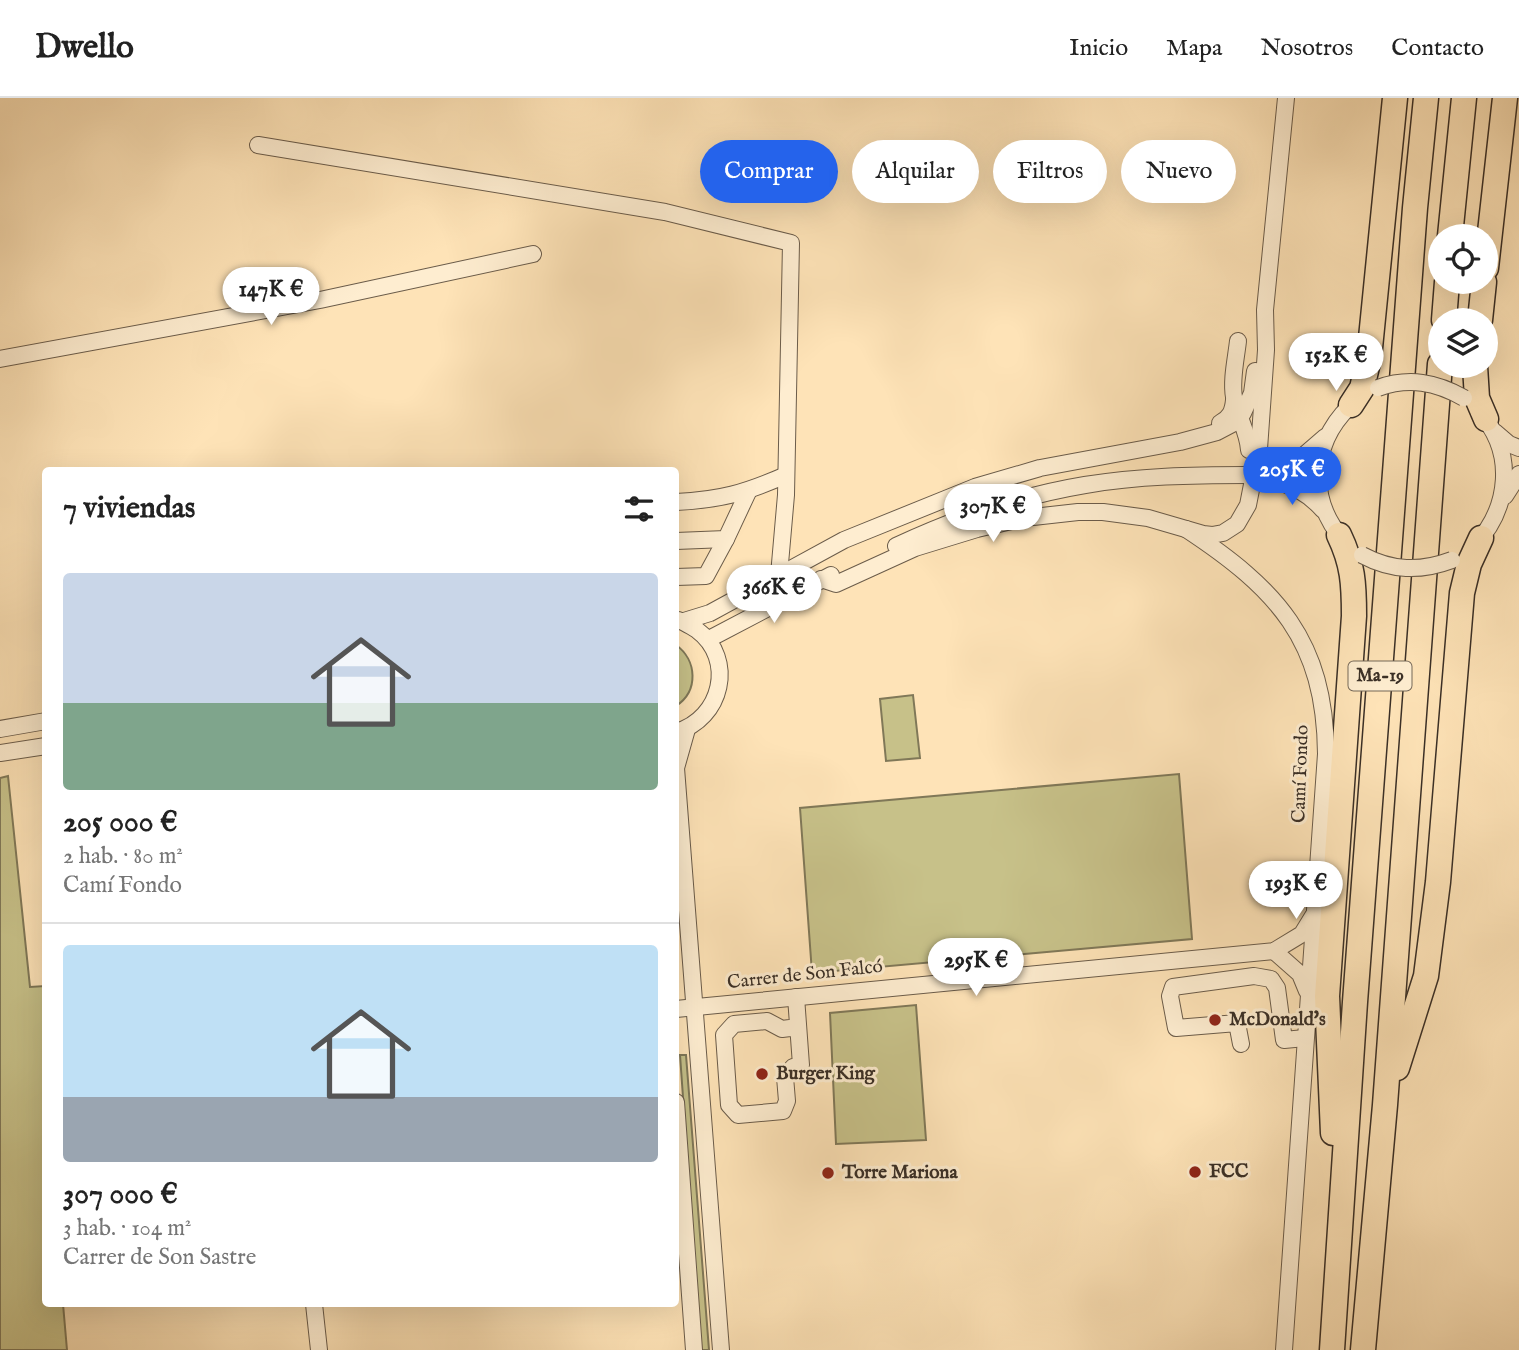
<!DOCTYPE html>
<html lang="es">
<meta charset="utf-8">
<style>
body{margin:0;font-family:"IM FELL English",serif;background:#f2f2f2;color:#222;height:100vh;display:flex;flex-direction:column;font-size:26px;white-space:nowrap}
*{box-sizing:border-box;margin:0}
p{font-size:23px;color:#767676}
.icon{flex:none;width:38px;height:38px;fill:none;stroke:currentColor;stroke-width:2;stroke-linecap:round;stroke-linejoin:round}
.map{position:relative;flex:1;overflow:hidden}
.drawer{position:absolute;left:42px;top:369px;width:637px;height:840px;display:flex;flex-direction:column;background:#fff;border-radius:7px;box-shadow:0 7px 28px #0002}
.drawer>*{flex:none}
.hud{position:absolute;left:700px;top:42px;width:665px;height:63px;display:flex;gap:14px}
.tools{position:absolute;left:1428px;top:126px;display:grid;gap:14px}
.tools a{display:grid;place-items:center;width:70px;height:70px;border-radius:50%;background:#fff;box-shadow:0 7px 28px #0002;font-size:35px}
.price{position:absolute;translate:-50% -60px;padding:0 16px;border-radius:24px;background:#fff;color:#222;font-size:23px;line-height:46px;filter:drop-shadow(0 2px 4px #0008)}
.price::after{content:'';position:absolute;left:50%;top:42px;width:21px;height:16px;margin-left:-10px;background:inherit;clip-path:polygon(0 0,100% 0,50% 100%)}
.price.on{background:#2563eb;color:#fff}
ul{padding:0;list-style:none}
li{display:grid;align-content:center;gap:14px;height:371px;padding:0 21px}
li+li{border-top:2px solid #e0e0e0}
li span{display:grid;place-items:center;height:217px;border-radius:7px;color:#555}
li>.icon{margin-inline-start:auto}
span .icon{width:126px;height:126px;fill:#fffc;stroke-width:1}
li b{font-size:30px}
h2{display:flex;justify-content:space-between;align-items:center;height:84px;padding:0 21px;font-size:30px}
.tag{padding:0 24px;border-radius:32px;background:#fff;box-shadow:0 7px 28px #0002;font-size:24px;line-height:63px}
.tag.on{background:#2563eb;color:#fff}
header{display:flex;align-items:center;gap:42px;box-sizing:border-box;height:98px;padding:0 35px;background:#fff;border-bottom:2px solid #e0e0e0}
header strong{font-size:33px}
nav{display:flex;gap:38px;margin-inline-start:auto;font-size:24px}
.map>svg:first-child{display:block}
</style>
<header>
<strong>Dwello</strong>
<nav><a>Inicio</a><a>Mapa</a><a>Nosotros</a><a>Contacto</a></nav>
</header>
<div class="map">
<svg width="1519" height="1252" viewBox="0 0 1519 1252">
<rect width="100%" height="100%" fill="#fee3b7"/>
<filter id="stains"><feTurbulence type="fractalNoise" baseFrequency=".00286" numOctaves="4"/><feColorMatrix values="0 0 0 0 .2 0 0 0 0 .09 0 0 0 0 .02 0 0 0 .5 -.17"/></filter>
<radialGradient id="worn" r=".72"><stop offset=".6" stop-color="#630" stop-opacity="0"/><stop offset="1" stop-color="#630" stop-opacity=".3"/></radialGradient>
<g fill="#c7c189" stroke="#807858" stroke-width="2">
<path d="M 676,547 C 697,562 699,593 676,608 Z"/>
<path d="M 913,597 L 920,660 L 886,663 L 880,601 Z"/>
<path d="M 1179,676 L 1192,841 L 812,875 L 800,710 Z"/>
<path d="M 8,678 L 30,889 L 45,888 L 46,1206 L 63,1206 L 67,1252 L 0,1252 L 0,680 Z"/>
<path d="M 916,907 L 926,1042 L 836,1046 L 830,915 Z"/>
<path d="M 680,957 L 686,957 L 709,1252 L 701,1252 Z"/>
</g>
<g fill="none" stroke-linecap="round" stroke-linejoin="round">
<g stroke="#6b5c4a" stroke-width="18">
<g id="minor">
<path d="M 258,47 L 665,114 L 791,145 L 786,397 L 779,477"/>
<path d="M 1238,243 C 1236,261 1231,282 1234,299 C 1237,318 1248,333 1249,352"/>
<path d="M 0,261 L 320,202 L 533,156"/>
<path d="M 1220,325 C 1230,320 1233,313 1234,302"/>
<path d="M 1495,334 L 1509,346 L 1519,350"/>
<path d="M 1273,371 L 1303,358 L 1325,339"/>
<path d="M 1272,382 C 1293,388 1308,395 1323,412"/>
<path d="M 1505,398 L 1519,376"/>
<path d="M 676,404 C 720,402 745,395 786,377"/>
<path d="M 1186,431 C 1277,491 1325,542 1326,656 L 1284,1252"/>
<path d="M 676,443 L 726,441 L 748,394"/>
<path d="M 1345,444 C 1304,399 1312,338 1358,301"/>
<path d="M 896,448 C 956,420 1019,398 1085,387 C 1138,378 1193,377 1247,377"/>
<path d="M 1474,448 C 1510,410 1516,354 1479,314"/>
<path d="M 676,479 L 706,478 L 726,441"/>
<path d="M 821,481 L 836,486 L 915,450 L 977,431 L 1024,420 L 1078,414 L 1103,414 L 1148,420 L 1203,436 L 1212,437 L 1223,435 L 1237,426 L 1248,407 L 1259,351 L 1266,252 L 1265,212 L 1286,0"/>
<path d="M 684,523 L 710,515 L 844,442 L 975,389 L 1040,370 L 1180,344 L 1217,334 L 1236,324 L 1243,315 L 1252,295 L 1255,273"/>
<path d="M 709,541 L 831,477"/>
<path d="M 0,631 L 46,623"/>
<path d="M 687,631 L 676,670 L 721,1252"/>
<path d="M 676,634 C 722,621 736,561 697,532 C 690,528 685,524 678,522"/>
<path d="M 0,655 L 46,648"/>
<path d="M 1274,853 L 1300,876 L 1307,893"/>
<path d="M 796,899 L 801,967 L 793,969 L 785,979 L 787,1003 L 783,1013 L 738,1017 L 729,1007 L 724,937 L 734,926 L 767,923 L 782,931 L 798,929"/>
<path d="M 676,911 L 1274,853 L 1302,836 L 1313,818"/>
<path d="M 1241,946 L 1237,925 L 1176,930 L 1170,898 L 1173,889 L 1254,878 L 1271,881 L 1277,890 L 1284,942 L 1305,940"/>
<path d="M 676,1004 L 694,1252"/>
<path d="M 314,1206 L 319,1252"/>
</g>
</g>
<g stroke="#3a2f26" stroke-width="27">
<g id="highway">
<path d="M 1450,138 L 1464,0"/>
<path d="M 1486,170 L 1505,0"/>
<path d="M 1444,222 L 1447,184"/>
<path d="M 1480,222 L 1484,184"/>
<path d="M 1475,268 L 1477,300 L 1486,321"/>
<path d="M 1351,307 L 1362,290 L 1369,260 L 1395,0"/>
<path d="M 1397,970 L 1426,878 L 1438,784 L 1462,495 L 1469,466 L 1481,440"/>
<path d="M 1333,1035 L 1327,898 L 1354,518 C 1354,486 1353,466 1339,437"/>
<path d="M 1332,1252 L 1355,904 L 1415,110 L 1426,0"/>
<path d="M 1363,1252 L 1385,1007 L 1440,266"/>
</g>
</g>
<use href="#minor" stroke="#feedd0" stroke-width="16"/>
<use href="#highway" stroke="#fee3b7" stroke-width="24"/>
<g stroke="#6b5c4a" stroke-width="18" stroke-linecap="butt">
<g id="minor-bridge">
<path d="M 1378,290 C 1409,279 1436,284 1464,300"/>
<path d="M 1247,377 L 1273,371"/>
<path d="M 1362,457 C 1392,473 1420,474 1452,462"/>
</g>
</g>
<use href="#minor-bridge" stroke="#feedd0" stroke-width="16"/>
</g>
<g fill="#8f2418" stroke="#feedd0" stroke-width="2.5">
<circle cx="1215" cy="922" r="7"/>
<circle cx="762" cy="976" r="7"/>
<circle cx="1195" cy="1074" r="7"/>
<circle cx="828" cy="1075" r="7"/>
</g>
<g text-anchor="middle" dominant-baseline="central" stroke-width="6" stroke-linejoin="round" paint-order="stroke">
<rect fill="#feedd0" stroke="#756859" stroke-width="2" x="1348.5" y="563.5" width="63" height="29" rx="5"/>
<g font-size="18" font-weight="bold" fill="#3a2f26">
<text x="1380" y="578">Ma-19</text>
</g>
<g font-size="19" fill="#3a2f26" stroke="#feedd0">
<text transform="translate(1301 676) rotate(-88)">Camí Fondo</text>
<text transform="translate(805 877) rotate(-6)">Carrer de Son Falcó</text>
</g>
<g font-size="19" font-weight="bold" fill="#3a2f26" stroke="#feedd0" text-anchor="start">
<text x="1229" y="922">McDonald's</text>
<text x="776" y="976">Burger King</text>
<text x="1209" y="1074">FCC</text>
<text x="842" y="1075">Torre Mariona</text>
</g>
</g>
<rect width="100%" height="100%" filter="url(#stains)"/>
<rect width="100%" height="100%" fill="url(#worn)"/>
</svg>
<div class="tools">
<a><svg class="icon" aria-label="locate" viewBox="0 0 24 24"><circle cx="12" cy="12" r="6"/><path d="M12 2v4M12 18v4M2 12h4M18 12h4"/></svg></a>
<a><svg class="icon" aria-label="layers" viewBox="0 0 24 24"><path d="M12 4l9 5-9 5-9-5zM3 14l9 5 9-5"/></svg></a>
</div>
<b class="price" style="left:271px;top:229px">147K €</b>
<b class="price" style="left:1336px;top:295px">152K €</b>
<b class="price on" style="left:1292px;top:409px">205K €</b>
<b class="price" style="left:993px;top:446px">307K €</b>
<b class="price" style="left:774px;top:527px">366K €</b>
<b class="price" style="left:1296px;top:823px">193K €</b>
<b class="price" style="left:976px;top:900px">295K €</b>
<div class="hud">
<a class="tag on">Comprar</a>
<a class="tag">Alquilar</a>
<a class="tag">Filtros</a>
<a class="tag">Nuevo</a>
</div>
<section class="drawer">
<h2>7 viviendas<svg class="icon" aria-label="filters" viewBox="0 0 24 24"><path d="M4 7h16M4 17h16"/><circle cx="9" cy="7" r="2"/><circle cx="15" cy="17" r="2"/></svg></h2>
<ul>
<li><span style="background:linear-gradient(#c9d6e8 60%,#7fa58c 0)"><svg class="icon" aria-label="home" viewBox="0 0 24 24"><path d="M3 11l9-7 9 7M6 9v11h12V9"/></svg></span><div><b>205 000 €</b><p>2 hab. · 80 m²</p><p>Camí Fondo</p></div></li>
<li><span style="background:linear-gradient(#bfe0f5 70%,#9aa5b1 0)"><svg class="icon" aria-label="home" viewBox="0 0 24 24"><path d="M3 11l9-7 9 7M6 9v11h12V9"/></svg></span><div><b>307 000 €</b><p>3 hab. · 104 m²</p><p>Carrer de Son Sastre</p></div></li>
</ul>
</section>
</div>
